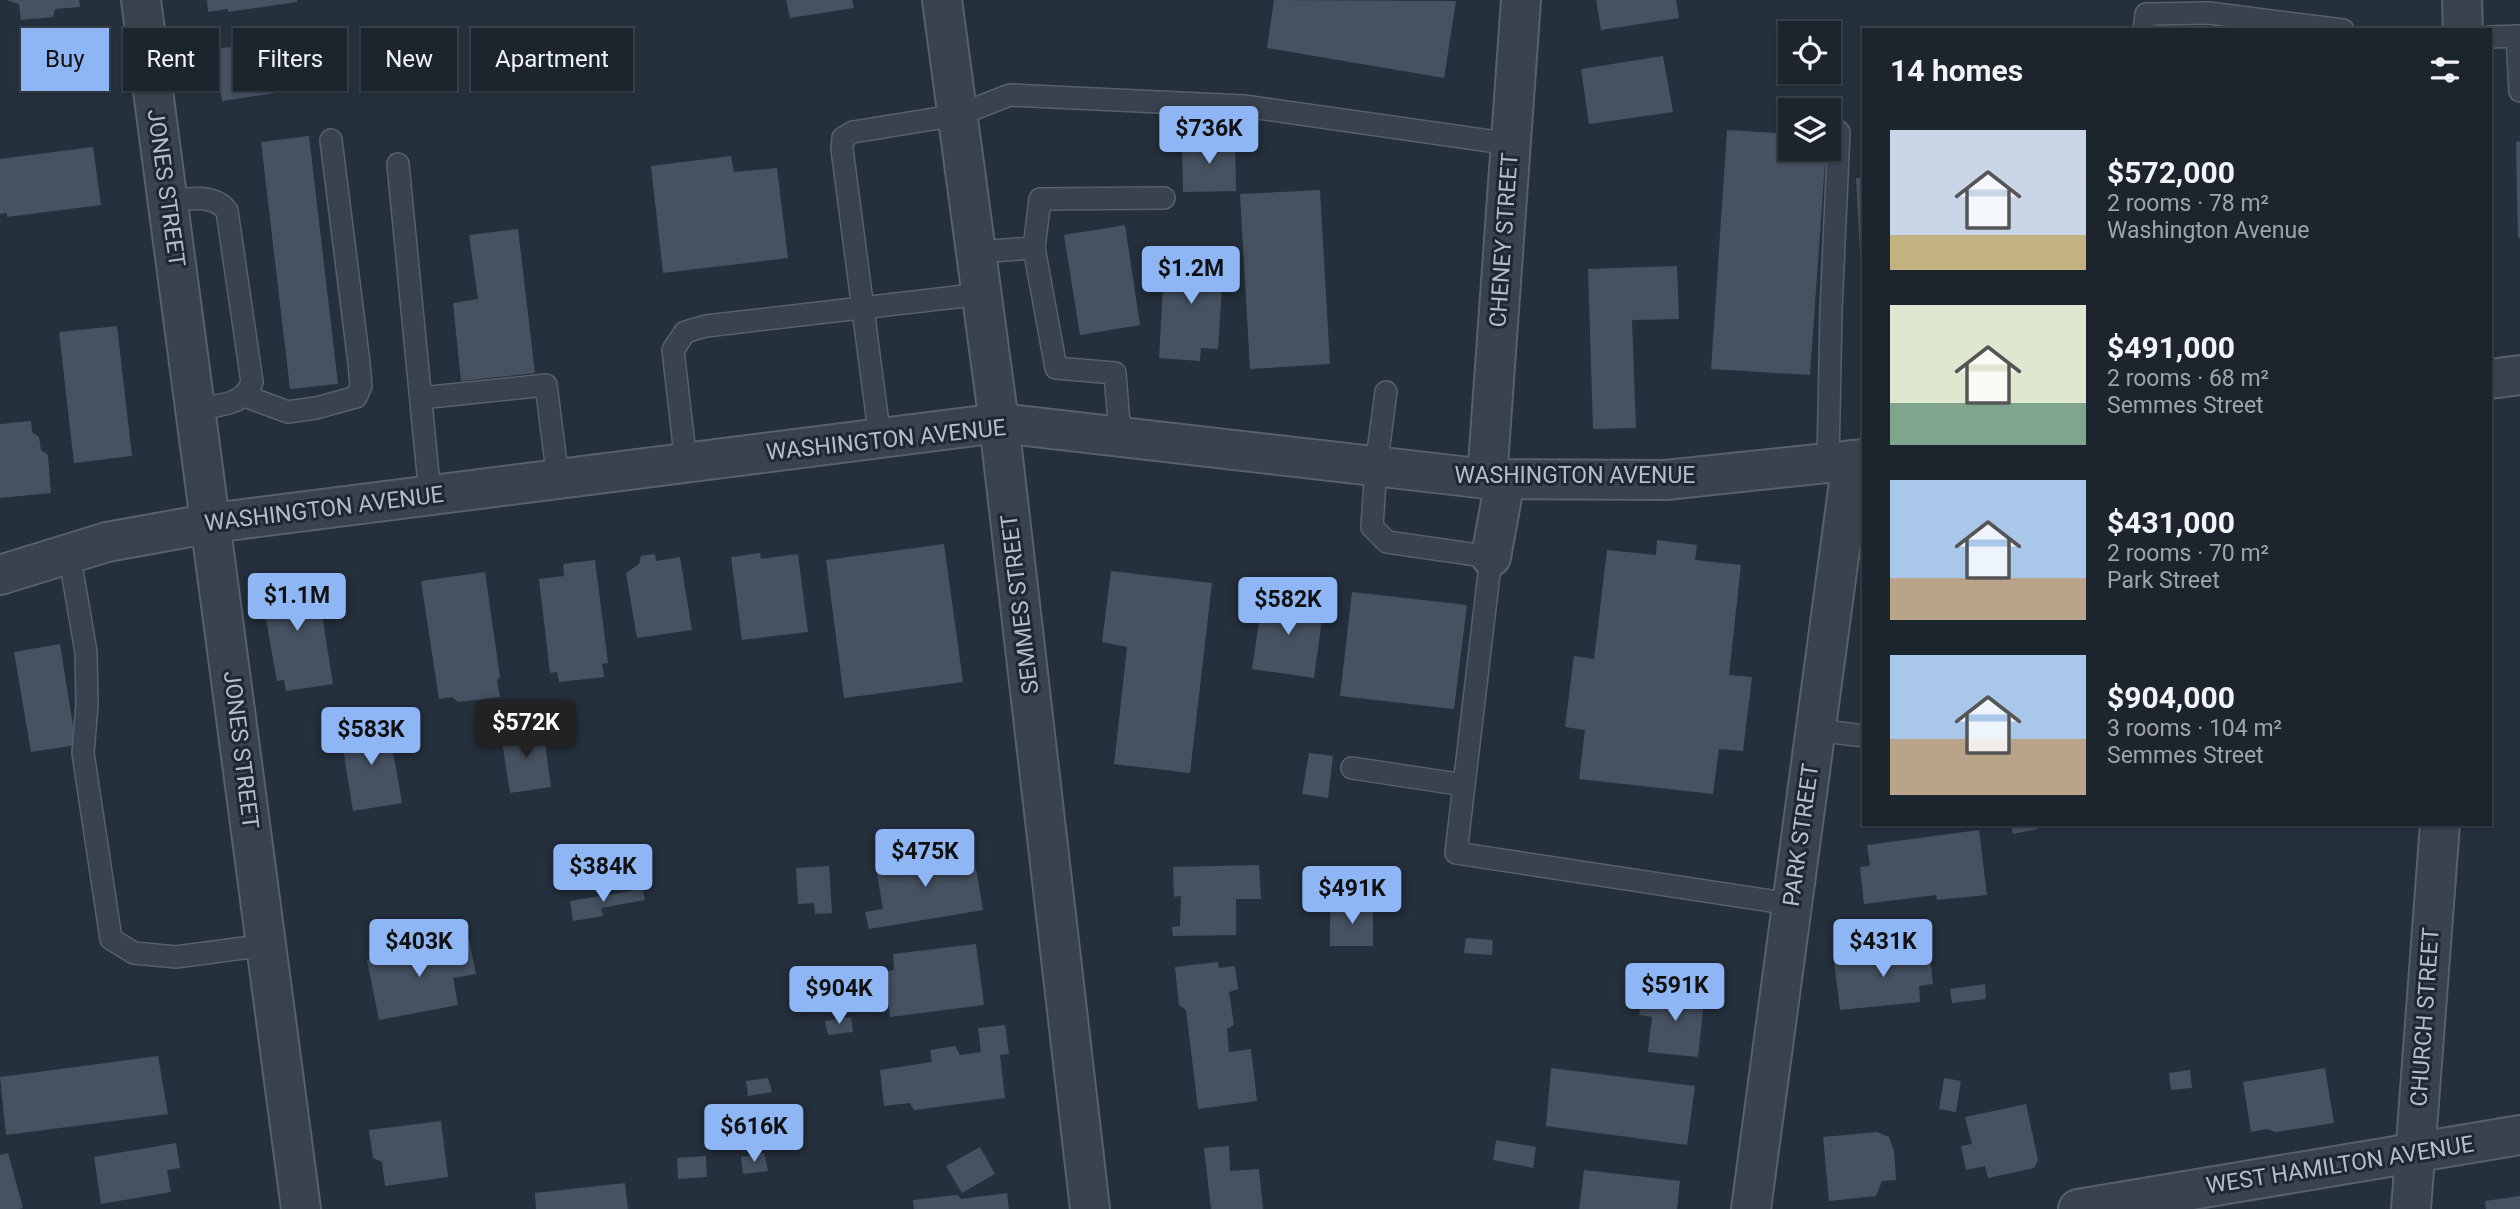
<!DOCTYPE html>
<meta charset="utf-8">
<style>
body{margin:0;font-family:Roboto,sans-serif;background:#29303a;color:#f1f3f6;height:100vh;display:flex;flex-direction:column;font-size:26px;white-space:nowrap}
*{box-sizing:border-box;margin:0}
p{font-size:23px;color:#a0a4aa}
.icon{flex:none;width:38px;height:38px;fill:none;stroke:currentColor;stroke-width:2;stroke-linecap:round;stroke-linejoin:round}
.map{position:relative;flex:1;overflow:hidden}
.drawer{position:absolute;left:1862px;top:28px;width:630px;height:798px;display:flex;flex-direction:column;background:#1c242e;border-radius:0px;box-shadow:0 2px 5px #0004,0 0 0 2px #3a414a}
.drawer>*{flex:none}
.guide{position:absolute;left:21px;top:28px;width:665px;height:63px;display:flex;gap:14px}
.tools{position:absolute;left:1778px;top:21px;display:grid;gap:14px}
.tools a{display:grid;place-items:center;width:63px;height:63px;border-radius:0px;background:#1c242e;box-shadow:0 2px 5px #0004,0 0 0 2px #3a414a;font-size:35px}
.price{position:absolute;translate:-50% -60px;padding:0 16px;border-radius:7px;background:#8fb6f4;color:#111;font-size:23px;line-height:46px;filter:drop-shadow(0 2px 4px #0008)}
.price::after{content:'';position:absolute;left:50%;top:42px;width:21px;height:16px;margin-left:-10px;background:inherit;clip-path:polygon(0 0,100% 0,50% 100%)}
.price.selected{background:#222;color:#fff}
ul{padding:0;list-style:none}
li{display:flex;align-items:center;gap:21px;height:175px;padding:0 28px}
li span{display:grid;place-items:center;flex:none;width:196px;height:140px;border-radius:0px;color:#555}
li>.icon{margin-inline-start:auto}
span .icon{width:84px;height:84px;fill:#fffc;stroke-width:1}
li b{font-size:30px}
h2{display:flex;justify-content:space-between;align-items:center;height:84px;padding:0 28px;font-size:30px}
.pill{padding:0 24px;border-radius:0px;background:#1c242e;box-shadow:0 2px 5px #0004,0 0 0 2px #3a414a;font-size:24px;line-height:63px}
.pill.selected{background:#8fb6f4;color:#111}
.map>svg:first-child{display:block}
</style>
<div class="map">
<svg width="2520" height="1209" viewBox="0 0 2520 1209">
<rect width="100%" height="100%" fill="#25303d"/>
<g fill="#465261">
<path d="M 6,0 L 79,0 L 80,7 L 55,9 L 53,17 L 21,20 L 19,4 Z"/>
<path d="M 207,0 L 297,0 L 297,2 L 228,12 L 228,9 L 208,12 Z"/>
<path d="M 786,0 L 852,0 L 854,8 L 790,18 Z"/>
<path d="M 1274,0 L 1456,1 L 1444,78 L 1267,48 Z"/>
<path d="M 1596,0 L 1676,0 L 1679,18 L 1601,30 Z"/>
<path d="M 303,37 L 305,47 L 314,46 L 318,71 L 288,76 L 290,91 L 222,101 L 215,49 Z"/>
<path d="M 1663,56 L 1673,112 L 1589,124 L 1581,69 Z"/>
<path d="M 1727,130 L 1790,134 L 1790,149 L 1826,149 L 1810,375 L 1711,369 Z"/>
<path d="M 309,136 L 338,384 L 290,389 L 261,142 Z"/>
<path d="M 1235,140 L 1236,191 L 1183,192 L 1182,141 Z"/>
<path d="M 2520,141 L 2520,238 L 2518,238 L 2516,142 Z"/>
<path d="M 93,147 L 101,205 L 7,217 L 7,213 L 0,214 L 0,159 Z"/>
<path d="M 731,156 L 734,172 L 777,168 L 788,258 L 663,273 L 651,166 Z"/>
<path d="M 1856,178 L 1864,178 L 1864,292 L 1862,292 Z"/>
<path d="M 1320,190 L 1330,364 L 1250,369 L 1240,194 Z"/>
<path d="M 1125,225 L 1140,325 L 1080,335 L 1064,235 Z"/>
<path d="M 518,229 L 535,373 L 461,381 L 453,303 L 478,299 L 469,235 Z"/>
<path d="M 1165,254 L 1224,256 L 1218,349 L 1201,348 L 1200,361 L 1159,358 Z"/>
<path d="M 1677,266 L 1679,319 L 1632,320 L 1636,428 L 1593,429 L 1588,269 Z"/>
<path d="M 117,326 L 132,456 L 74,463 L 59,332 Z"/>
<path d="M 31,421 L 32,432 L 39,437 L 41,450 L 48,455 L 51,493 L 0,498 L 0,424 Z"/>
<path d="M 1657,540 L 1697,545 L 1695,560 L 1741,565 L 1729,675 L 1752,677 L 1743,751 L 1719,749 L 1713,794 L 1579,779 L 1585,730 L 1565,727 L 1574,656 L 1594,659 L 1607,550 L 1656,555 Z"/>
<path d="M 944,544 L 963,682 L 844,698 L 826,560 Z"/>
<path d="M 760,553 L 761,559 L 798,554 L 808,632 L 742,640 L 731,557 Z"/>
<path d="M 655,554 L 656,561 L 680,557 L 692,630 L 637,638 L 626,573 L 639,564 L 641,556 Z"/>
<path d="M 595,560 L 608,663 L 602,664 L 604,677 L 559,682 L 557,672 L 550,673 L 539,579 L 564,576 L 563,564 Z"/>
<path d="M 1111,571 L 1212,583 L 1190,773 L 1114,764 L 1127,647 L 1102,642 Z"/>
<path d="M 485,572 L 500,677 L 497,681 L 500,697 L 458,702 L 452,697 L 439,699 L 421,581 Z"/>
<path d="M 316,576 L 333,684 L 286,691 L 284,680 L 277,681 L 260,586 Z"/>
<path d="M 1352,592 L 1467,605 L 1454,709 L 1340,696 Z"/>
<path d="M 1263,595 L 1324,604 L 1314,678 L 1252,669 Z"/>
<path d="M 60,644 L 76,745 L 31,752 L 14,652 Z"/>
<path d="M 388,722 L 402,803 L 353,811 L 340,730 Z"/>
<path d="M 543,728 L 551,787 L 510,793 L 501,734 Z"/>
<path d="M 1309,753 L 1333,756 L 1328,798 L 1302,794 Z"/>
<path d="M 2011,824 L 2037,824 L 2038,829 L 2013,834 Z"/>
<path d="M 1979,830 L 1987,895 L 1937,900 L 1936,895 L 1864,904 L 1860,867 L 1870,866 L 1867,845 Z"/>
<path d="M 957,848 L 962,871 L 976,869 L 983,910 L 869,929 L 865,912 L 883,909 L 876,869 L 889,867 L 888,860 Z"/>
<path d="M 1259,865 L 1261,899 L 1236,899 L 1236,935 L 1173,936 L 1172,927 L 1180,926 L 1181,896 L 1174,897 L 1173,867 Z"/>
<path d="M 829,866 L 832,913 L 815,914 L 814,903 L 798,904 L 796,868 Z"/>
<path d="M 643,889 L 645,900 L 601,908 L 603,916 L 573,921 L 570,901 Z"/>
<path d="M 1373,906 L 1373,946 L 1330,946 L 1330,907 Z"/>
<path d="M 1466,938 L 1493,940 L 1492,955 L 1464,953 Z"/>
<path d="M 469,940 L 476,974 L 453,978 L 458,1005 L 379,1020 L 367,960 Z"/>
<path d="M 976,944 L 984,1005 L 890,1017 L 885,972 L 894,970 L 893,954 Z"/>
<path d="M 1929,949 L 1933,984 L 1919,986 L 1920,1002 L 1840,1010 L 1834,961 Z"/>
<path d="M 1218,962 L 1219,968 L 1235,966 L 1238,989 L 1229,992 L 1234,1025 L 1227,1029 L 1229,1052 L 1251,1049 L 1257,1101 L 1198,1109 L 1186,1010 L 1179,1005 L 1175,967 Z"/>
<path d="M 1985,984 L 1986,999 L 1952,1003 L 1950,989 Z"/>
<path d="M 1674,988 L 1697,989 L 1695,1001 L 1704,1002 L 1698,1057 L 1648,1052 L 1652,1017 L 1639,1015 L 1642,996 L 1672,999 Z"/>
<path d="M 851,1017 L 853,1032 L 828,1035 L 825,1021 Z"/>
<path d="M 1005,1025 L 1009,1054 L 1000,1055 L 1005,1098 L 914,1110 L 910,1103 L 884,1106 L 880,1070 L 932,1062 L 930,1050 L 955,1046 L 960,1055 L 981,1052 L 978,1028 Z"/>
<path d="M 158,1056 L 168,1114 L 6,1135 L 0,1077 Z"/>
<path d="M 1551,1068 L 1695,1086 L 1687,1145 L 1546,1126 Z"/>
<path d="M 2325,1068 L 2334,1123 L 2276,1132 L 2266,1129 L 2251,1132 L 2243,1082 Z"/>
<path d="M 2190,1070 L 2192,1088 L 2171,1090 L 2169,1073 Z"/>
<path d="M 768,1078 L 772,1092 L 748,1096 L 746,1081 Z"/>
<path d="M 1944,1078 L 1961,1081 L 1956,1112 L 1939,1109 Z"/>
<path d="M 2026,1104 L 2038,1160 L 2034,1168 L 1988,1178 L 1985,1166 L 1966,1170 L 1961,1146 L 1972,1144 L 1965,1117 Z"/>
<path d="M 441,1121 L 448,1177 L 385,1186 L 382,1162 L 373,1158 L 369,1130 Z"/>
<path d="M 1877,1132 L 1889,1137 L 1894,1151 L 1896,1180 L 1882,1181 L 1876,1196 L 1829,1201 L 1823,1137 Z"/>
<path d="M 1496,1140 L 1536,1147 L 1533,1168 L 1493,1160 Z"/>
<path d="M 176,1143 L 180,1168 L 167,1170 L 171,1192 L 101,1204 L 94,1157 Z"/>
<path d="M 1229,1146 L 1230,1171 L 1259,1169 L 1263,1209 L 1211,1209 L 1204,1148 Z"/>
<path d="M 980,1147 L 995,1174 L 962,1193 L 946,1166 Z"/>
<path d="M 8,1153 L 23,1208 L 19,1209 L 0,1209 L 0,1155 Z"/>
<path d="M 764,1153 L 768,1171 L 743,1174 L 741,1157 Z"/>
<path d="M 706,1156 L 707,1177 L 678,1179 L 677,1158 Z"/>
<path d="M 1584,1170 L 1680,1181 L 1677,1209 L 1579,1209 Z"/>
<path d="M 625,1183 L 628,1209 L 536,1209 L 535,1193 Z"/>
<path d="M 1007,1193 L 1009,1209 L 914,1209 L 913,1200 L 957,1195 L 961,1199 Z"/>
<path d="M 2520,1196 L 2520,1209 L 2486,1209 L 2485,1201 Z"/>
</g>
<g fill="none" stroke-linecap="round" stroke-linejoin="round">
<g stroke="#57606b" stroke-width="24">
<g id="service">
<path d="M 2144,30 L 2146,14 L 2209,13 L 2343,30"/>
<path d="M 2517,36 L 2520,91"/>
<path d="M 2490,37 L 2520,36"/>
<path d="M 398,164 L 430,495"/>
<path d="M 168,201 C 187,199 214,193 227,211 L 252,382 C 244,406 218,405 196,409"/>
<path d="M 1034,248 L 1056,368 L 1115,373 L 1120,437"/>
<path d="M 976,252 L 1034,248 L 1040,199 L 1164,198"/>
<path d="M 1386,392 L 1376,467 L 1372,527 L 1387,542 L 1491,557 L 1456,853 L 1791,904"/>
<path d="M 245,396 L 288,412 L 316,408 L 356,397 L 361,386 L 359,363 L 331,140"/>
<path d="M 421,398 L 546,385 L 558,479"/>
<path d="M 880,439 L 842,149 L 843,138 L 853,132 L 958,115 L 1010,95 L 1244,106 L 1511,144"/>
<path d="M 686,463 L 673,350 L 685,332 L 706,326 L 982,294"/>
<path d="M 1828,463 L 1831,311 L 1839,132"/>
<path d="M 69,553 L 86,652 L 87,705 L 83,753 L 111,939 L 134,953 L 176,957 L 267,945"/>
<path d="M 1816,730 L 1864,736"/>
<path d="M 1352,768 L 1464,785"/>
</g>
</g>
<g stroke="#57606b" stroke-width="42">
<g id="minor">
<path d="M 141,0 L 301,1209"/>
<path d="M 2462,0 L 2463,30"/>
<path d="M 999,423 L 1090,1209"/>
<path d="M 1487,479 L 1521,0"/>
<path d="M 1491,557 L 1505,480"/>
<path d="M 1751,1209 L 1852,460"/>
<path d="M 2078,1209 L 2520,1135"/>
<path d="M 2411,1209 L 2440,824"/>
</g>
</g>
<g stroke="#57606b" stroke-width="42">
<g id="tertiary">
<path d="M 942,0 L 999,423"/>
<path d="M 2490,379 L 2520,375"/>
<path d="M 0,575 L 107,542 L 212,523 L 999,423 L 1487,479 L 1666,480 L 1864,459"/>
</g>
</g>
<use href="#service" stroke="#39424e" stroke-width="21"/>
<use href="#minor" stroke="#39424e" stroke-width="38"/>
<use href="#tertiary" stroke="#39424e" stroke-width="38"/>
</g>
<g text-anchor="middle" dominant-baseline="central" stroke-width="6" stroke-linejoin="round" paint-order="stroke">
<g font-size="23" fill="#b5bdc8" stroke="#1e2733">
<text transform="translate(166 188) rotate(82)">JONES STREET</text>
<text transform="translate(1504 240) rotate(-86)">CHENEY STREET</text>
<text transform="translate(886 440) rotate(-6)">WASHINGTON AVENUE</text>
<text x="1575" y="475">WASHINGTON AVENUE</text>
<text transform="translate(324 509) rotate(-7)">WASHINGTON AVENUE</text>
<text transform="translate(1020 604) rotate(-97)">SEMMES STREET</text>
<text transform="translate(241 750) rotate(83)">JONES STREET</text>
<text transform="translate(1801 835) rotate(-82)">PARK STREET</text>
<text transform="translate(2425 1017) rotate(-86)">CHURCH STREET</text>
<text transform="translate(2340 1165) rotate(-9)">WEST HAMILTON AVENUE</text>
</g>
</g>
</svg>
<div class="tools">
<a><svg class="icon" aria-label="locate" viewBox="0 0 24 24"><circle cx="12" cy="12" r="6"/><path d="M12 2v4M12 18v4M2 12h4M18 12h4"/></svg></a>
<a><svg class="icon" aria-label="layers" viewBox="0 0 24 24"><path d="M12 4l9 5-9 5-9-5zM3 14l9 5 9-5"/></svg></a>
</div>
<b class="price" style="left:1209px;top:166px">$736K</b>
<b class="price" style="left:1191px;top:306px">$1.2M</b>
<b class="price" style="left:297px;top:633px">$1.1M</b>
<b class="price" style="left:1288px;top:637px">$582K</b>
<b class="price selected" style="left:526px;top:760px">$572K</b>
<b class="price" style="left:371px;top:767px">$583K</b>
<b class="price" style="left:925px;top:889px">$475K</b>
<b class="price" style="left:603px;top:904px">$384K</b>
<b class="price" style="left:1352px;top:926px">$491K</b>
<b class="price" style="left:419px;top:979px">$403K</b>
<b class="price" style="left:1883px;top:979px">$431K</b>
<b class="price" style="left:1675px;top:1023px">$591K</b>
<b class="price" style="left:839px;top:1026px">$904K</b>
<b class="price" style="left:754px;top:1164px">$616K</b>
<div class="guide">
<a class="pill selected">Buy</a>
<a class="pill">Rent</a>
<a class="pill">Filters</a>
<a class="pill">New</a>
<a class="pill">Apartment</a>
</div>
<section class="drawer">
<h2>14 homes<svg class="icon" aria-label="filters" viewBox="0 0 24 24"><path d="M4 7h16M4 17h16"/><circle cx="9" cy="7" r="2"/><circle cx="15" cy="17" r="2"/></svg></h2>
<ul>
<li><span style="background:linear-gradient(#c9d6e8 75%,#c2b280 0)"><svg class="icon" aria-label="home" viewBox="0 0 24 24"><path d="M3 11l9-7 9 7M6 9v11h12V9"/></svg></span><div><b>$572,000</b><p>2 rooms · 78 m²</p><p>Washington Avenue</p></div></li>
<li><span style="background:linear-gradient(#dfe7d0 70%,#7fa58c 0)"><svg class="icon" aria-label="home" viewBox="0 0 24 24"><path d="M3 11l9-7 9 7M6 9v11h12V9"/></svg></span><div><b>$491,000</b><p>2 rooms · 68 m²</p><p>Semmes Street</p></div></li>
<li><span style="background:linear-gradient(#a9c7e8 70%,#b9a48a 0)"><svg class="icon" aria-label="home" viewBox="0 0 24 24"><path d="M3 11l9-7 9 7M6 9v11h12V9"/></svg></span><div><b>$431,000</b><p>2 rooms · 70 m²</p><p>Park Street</p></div></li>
<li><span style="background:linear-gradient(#a9c7e8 60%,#b9a48a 0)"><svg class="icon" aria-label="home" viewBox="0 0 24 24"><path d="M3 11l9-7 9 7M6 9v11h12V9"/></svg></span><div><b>$904,000</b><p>3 rooms · 104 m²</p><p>Semmes Street</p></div></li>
</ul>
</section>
</div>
